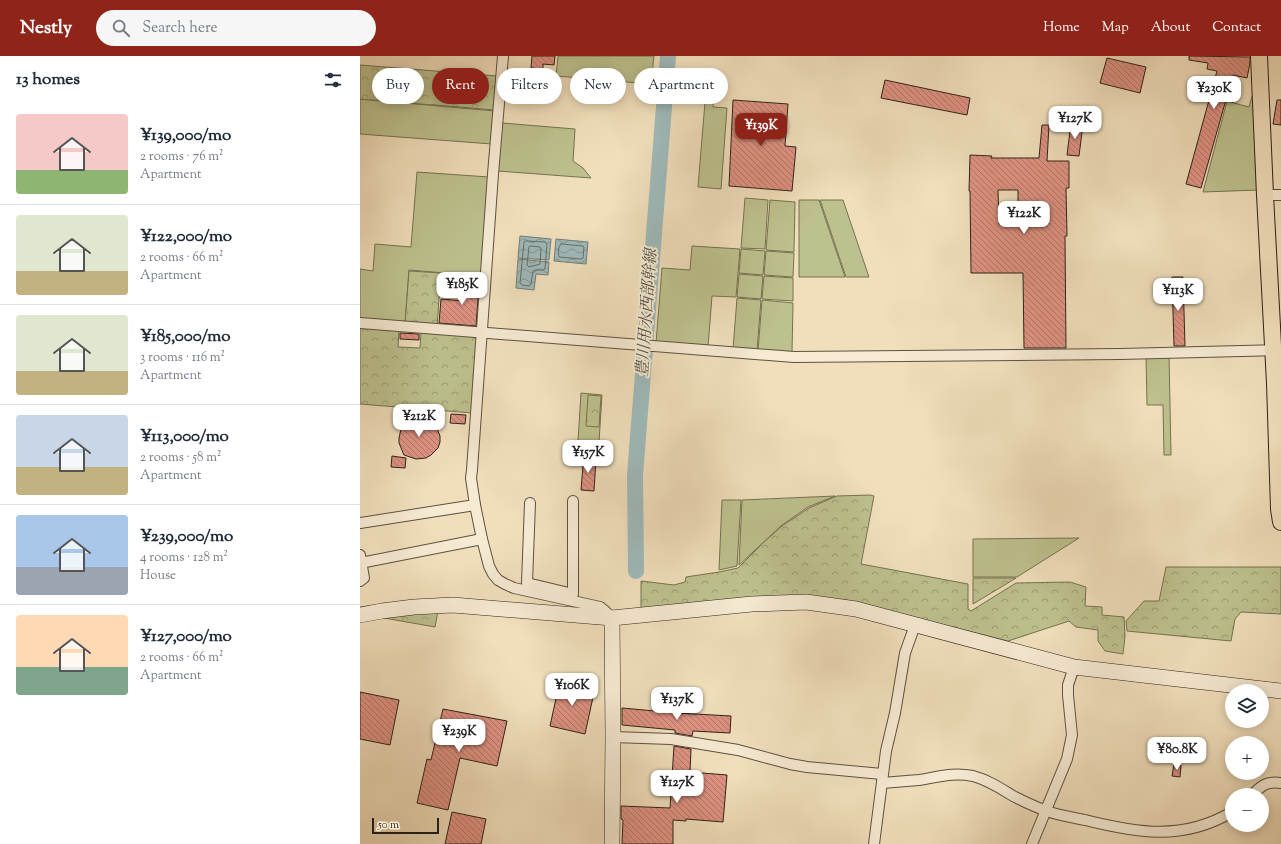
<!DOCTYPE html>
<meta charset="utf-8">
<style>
body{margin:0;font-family:"Sorts Mill Goudy","Noto Serif JP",serif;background:#f6f6f7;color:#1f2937;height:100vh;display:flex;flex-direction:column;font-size:15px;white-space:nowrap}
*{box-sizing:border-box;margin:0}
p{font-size:13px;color:#747a83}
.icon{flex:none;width:22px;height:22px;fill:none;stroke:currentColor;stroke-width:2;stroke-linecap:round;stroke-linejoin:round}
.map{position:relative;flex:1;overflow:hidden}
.panel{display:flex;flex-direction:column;background:#fff;width:360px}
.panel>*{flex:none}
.banner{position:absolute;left:12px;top:12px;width:380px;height:36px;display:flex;gap:8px}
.controls{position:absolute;left:865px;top:628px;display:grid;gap:8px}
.controls a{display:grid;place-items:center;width:44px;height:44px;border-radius:50%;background:#fff;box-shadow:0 2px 10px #0003;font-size:20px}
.scale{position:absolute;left:12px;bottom:10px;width:67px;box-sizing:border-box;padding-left:4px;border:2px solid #2d2217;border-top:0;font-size:11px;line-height:14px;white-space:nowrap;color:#2d2217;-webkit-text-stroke:3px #f6ead3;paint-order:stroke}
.price{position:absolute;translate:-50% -34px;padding:0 9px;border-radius:8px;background:#fff;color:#222;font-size:13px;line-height:26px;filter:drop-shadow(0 1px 2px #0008)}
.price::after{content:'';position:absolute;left:50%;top:24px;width:12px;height:9px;margin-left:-6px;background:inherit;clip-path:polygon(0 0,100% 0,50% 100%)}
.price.active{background:#8f2418;color:#fff}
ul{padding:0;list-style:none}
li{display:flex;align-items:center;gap:12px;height:100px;padding:0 16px}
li+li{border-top:1px solid #e0e1e3}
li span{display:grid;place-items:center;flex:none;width:112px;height:80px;border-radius:4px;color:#555}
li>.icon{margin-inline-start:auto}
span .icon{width:48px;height:48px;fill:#fffc;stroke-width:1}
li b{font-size:17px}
h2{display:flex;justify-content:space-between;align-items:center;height:48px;padding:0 16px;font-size:17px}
.chip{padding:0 14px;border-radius:18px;background:#fff;box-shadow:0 2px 10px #0003;font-size:14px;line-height:36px}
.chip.active{background:#8f2418;color:#fff}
header{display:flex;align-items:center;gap:24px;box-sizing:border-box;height:56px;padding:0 20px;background:#8f2418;color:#fff}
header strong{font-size:19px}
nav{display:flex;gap:22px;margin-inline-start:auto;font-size:14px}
.search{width:280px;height:36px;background:#f6f6f7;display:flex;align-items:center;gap:10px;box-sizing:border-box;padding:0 14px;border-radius:22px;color:#747a83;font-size:15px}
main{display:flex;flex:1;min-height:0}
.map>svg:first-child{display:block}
</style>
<header>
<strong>Nestly</strong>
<div class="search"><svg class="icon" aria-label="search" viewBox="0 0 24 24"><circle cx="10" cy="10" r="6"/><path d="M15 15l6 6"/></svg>Search here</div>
<nav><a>Home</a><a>Map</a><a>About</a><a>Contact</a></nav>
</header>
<main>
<section class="panel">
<h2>13 homes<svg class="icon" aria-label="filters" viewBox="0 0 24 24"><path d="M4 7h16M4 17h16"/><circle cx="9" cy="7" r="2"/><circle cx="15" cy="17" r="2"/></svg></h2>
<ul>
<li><span style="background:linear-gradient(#f6c9c9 70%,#8fb573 0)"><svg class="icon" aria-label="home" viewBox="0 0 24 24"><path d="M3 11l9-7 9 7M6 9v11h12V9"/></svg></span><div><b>¥139,000/mo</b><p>2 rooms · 76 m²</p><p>Apartment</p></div></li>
<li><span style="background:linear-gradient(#dfe7d0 70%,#c2b280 0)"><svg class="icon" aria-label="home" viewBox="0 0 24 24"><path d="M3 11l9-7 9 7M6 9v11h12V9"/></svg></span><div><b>¥122,000/mo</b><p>2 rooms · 66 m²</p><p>Apartment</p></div></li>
<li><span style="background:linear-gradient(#dfe7d0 70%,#c2b280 0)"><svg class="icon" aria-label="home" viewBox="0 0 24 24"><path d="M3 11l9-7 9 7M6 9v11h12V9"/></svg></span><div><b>¥185,000/mo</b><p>3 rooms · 116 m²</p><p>Apartment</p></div></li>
<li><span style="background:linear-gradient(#c9d6e8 65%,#c2b280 0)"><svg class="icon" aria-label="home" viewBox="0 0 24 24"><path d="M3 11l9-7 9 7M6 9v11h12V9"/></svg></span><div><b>¥113,000/mo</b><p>2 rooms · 58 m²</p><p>Apartment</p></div></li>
<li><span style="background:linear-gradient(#a9c7e8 65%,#9aa5b1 0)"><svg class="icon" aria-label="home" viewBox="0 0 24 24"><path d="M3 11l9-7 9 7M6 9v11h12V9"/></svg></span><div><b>¥239,000/mo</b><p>4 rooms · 128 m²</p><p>House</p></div></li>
<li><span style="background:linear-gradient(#ffd9b3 65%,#7fa58c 0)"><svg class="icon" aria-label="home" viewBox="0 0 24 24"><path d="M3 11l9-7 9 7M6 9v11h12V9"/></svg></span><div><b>¥127,000/mo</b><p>2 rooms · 66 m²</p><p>Apartment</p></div></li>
</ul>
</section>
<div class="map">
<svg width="921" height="788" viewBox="0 0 921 788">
<defs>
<pattern id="forest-crowns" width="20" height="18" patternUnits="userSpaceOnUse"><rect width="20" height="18" fill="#bdc18e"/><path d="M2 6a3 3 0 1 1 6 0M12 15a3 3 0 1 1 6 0" fill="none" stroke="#9a9c73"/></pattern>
<pattern id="water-waves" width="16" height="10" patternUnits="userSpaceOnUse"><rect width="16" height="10" fill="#9fbabb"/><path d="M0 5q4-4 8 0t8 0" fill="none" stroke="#829797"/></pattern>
<pattern id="building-back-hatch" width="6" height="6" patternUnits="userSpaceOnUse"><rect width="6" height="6" fill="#df9283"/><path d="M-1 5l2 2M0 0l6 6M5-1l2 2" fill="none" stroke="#b5776a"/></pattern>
</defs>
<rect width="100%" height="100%" fill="#f1dfbc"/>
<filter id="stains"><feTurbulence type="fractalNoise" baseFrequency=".005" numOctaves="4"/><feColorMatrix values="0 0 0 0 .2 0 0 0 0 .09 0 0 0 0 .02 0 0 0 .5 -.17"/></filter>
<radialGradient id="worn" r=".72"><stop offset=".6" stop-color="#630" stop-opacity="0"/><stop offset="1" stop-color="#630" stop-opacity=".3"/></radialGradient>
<g fill="#bdc18e" stroke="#757252">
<path d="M 198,0 L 294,0 L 291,28 L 196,20 Z"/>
<path d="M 895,30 L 899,134 L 843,136 L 867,45 L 889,51 Z"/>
<path d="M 346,34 L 354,35 L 353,51 L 367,52 L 361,133 L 338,131 Z"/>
<path d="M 0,43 L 135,55 L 132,88 L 0,78 Z"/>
<path d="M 142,67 L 215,73 L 213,105 L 223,112 L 231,122 L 138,115 Z"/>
<path d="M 57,116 L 129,121 L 122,220 L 49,214 L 45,268 L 0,264 L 0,213 L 13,215 L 15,188 L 51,191 Z"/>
<path d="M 385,142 L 408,144 L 405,193 L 381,192 Z"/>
<path d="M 410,144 L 435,146 L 434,196 L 406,194 Z"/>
<path d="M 439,144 L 459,144 L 485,221 L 439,221 Z"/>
<path d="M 460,144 L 483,144 L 509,221 L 486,221 Z"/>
<path d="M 332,190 L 380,193 L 376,241 L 352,240 L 348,291 L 296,287 L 302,212 L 330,214 Z"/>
<path d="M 381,193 L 405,195 L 403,219 L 379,217 Z"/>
<path d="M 406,195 L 434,197 L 433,221 L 404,219 Z"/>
<path d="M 379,218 L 403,220 L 401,243 L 377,241 Z"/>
<path d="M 404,220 L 433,222 L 433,245 L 402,243 Z"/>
<path d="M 377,242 L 401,244 L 397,294 L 373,293 Z"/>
<path d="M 402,244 L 433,247 L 432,297 L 398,295 Z"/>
<path d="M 786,299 L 809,299 L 811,399 L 804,399 L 803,349 L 787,349 Z"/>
<path d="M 221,337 L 242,339 L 239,386 L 218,385 Z"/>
<path d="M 475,440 L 448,451 L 422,469 L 379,509 L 382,444 Z"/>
<path d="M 362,444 L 381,444 L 377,510 L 359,514 Z"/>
<path d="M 719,482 L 657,521 L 613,521 L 613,483 Z"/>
</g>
<g fill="url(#forest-crowns)" stroke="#757252">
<path d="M 0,9 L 138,20 L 135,54 L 0,43 Z"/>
<path d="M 49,215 L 81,217 L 77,270 L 45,268 Z"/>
<path d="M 0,271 L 39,274 L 38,291 L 60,292 L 61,275 L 117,280 L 112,357 L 0,348 Z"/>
<path d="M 228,339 L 241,340 L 239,371 L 226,370 Z"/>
<path d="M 510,439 L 514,440 L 501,508 L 608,528 L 608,553 L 611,555 L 656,527 L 710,526 L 726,531 L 725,550 L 742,551 L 742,559 L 764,561 L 765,580 L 763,598 L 745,595 L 738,585 L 738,574 L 716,571 L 709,565 L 648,585 L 494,546 L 281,553 L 281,525 L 314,529 L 325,526 L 326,521 L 359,516 L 378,512 L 404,486 L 422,470 L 449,452 L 477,440 Z"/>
<path d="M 806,511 L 921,511 L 921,558 L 881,556 L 875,563 L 871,585 L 767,575 L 766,565 L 784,545 L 799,545 Z"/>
<path d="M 613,522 L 656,522 L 613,548 Z"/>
<path d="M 78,555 L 75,571 L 24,562 Z"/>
</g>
<g fill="url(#water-waves)" stroke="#717d79">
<path d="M 160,180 L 191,183 L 189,204 L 158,202 Z"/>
<path d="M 196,183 L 228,186 L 226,208 L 194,205 Z"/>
<path d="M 158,203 L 189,206 L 188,219 L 176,218 L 174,234 L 156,232 Z"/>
</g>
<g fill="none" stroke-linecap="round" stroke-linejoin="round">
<g stroke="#666e69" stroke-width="1">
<path d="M 166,185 L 185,186 L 187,188 L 185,213 L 183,214 L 176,214 L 173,215 L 171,228 L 169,230 L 162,229 L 160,227 L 164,186 Z"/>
<path d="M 201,188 L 223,190 L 224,191 L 223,202 L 221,203 L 199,201 C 198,198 198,190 201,188 Z"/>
<path d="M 171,190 L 180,191 L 181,193 L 180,208 L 169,211 L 167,209 L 169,191 Z"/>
</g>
<path stroke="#9fbabb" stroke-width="16" d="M 276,515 L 275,419 L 308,0"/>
</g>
<g fill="url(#building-back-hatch)" stroke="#2d2217" fill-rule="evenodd">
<path d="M 172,0 L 195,0 L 194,9 L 183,8 L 183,13 L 171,12 Z"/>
<path d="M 829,0 L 890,1 L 890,7 L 887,22 L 873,19 L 841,132 L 826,128 L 857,15 L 847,13 L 848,7 L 829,4 Z"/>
<path d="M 747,2 L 786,11 L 780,37 L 740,27 Z"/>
<path d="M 525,24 L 610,42 L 607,59 L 521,42 Z"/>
<path d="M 373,44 L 428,48 L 425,90 L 436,91 L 432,135 L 369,130 Z"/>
<path d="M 917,44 L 921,44 L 921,69 L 913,68 Z"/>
<path d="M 711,67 L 723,68 L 719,100 L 707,99 Z"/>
<path d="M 682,69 L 689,69 L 687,105 L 709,105 L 709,132 L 706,132 L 707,180 L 705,180 L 706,292 L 664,292 L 663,217 L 611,217 L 610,135 L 609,135 L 610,99 L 632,100 L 631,102 L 679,102 ZM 638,134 L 658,134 L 658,167 L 639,168 Z"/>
<path d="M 106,220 L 118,221 L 117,229 L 119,229 L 116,270 L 79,267 L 81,243 L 104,245 Z"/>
<path d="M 812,221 L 823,221 L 825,290 L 814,290 Z"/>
<path d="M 40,277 L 59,278 L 59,284 L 40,283 Z"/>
<path d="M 91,358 L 106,359 L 105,368 L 90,367 Z"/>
<path d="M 59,361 L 69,364 L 76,370 L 80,380 L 80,386 L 78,392 L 71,399 L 66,402 L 56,403 L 44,399 L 39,387 L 39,382 L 41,373 L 46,366 L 50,363 Z"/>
<path d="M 32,400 L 46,402 L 45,412 L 31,411 Z"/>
<path d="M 220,401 L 236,403 L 234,435 L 221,434 L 223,410 L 219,409 Z"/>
<path d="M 200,624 L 235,632 L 225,678 L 190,670 Z"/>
<path d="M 0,636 L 39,644 L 30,689 L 0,683 Z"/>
<path d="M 262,652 L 317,657 L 371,660 L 370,677 L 333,675 L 332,680 L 315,677 L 315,674 L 262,669 Z"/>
<path d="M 83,653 L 147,665 L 137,710 L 100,702 L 88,754 L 57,747 L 67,703 L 71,704 Z"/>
<path d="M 314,690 L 331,693 L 330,716 L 367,719 L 363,766 L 326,763 L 326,765 L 313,764 L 313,788 L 262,788 L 263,764 L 261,763 L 261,750 L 310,752 Z"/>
<path d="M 814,708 L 821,709 L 820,721 L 812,720 Z"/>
<path d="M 92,756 L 126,763 L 121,788 L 85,788 Z"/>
</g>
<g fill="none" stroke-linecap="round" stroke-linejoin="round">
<g stroke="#5e5140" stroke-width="12">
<g id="street">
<path d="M 143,0 L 133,118 L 112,414 L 111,422 L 115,449 L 122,483 L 129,510 L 133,518 L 138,524 L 145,528 L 154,532 L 240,551 L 245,555 L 252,562"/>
<path d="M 905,139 L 921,139"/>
<path d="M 0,267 L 434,301 L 760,298 L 919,294"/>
<path d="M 170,447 L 167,527 L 213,538 L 213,445"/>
<path d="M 0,467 L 115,449"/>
<path d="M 0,499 L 4,522 L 0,525"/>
<path d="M 0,507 L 122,483"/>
<path d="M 253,681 L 311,683 L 378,694 L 430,708 L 447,711 L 522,718"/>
<path d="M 522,727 C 534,726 547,725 559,724 C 579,721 592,716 613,720 C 628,724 640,732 653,740 C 663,745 673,750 684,754 C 696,759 711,761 725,764 C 777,777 823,785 872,756"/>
<path d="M 892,739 C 902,729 907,725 921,727"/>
<path d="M 514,788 L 526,695 L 535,657 L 545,597 L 555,569"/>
<path d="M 672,788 L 707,703 L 712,679 L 708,639 L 708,629 L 714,611"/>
</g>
</g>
<g stroke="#2d2217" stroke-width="16">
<g id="secondary">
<path d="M 0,559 L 22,555 L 54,551 L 93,549 L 252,562 L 392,548 L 446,546 L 496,553 L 714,611 L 921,635"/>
<path d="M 252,562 L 253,681 L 252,788"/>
</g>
</g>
<g stroke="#2d2217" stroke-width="18">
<path id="primary" d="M 899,0 L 905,139 L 915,327 L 919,453 L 921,466"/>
</g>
<use href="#street" stroke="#f6ead3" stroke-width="10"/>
<use href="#secondary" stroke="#f6ead3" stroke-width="15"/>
<use href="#primary" stroke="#f1dfbc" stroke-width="16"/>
</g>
<g text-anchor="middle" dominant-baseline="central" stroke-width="4" stroke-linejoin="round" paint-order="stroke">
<g font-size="16" font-style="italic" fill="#4f5048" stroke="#f6ead3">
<text transform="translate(288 257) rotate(-86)">豊川用水西部幹線</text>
</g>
</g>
<rect width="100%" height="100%" filter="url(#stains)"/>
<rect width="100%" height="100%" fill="url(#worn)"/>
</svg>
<div class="controls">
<a><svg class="icon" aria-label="layers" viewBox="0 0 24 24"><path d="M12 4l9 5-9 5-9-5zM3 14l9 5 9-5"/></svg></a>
<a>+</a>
<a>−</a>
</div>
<div class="scale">50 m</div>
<b class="price" style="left:854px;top:54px">¥230K</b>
<b class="price" style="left:715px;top:84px">¥127K</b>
<b class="price active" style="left:401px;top:91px">¥139K</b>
<b class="price" style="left:664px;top:179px">¥122K</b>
<b class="price" style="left:102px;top:250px">¥185K</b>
<b class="price" style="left:818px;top:256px">¥113K</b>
<b class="price" style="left:59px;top:382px">¥212K</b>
<b class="price" style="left:228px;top:418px">¥157K</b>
<b class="price" style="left:212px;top:651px">¥106K</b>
<b class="price" style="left:317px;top:665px">¥137K</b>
<b class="price" style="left:99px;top:697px">¥239K</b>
<b class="price" style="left:817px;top:715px">¥80.8K</b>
<b class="price" style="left:317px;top:748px">¥127K</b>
<div class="banner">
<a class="chip">Buy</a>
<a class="chip active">Rent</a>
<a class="chip">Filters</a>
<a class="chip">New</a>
<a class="chip">Apartment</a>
</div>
</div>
</main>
